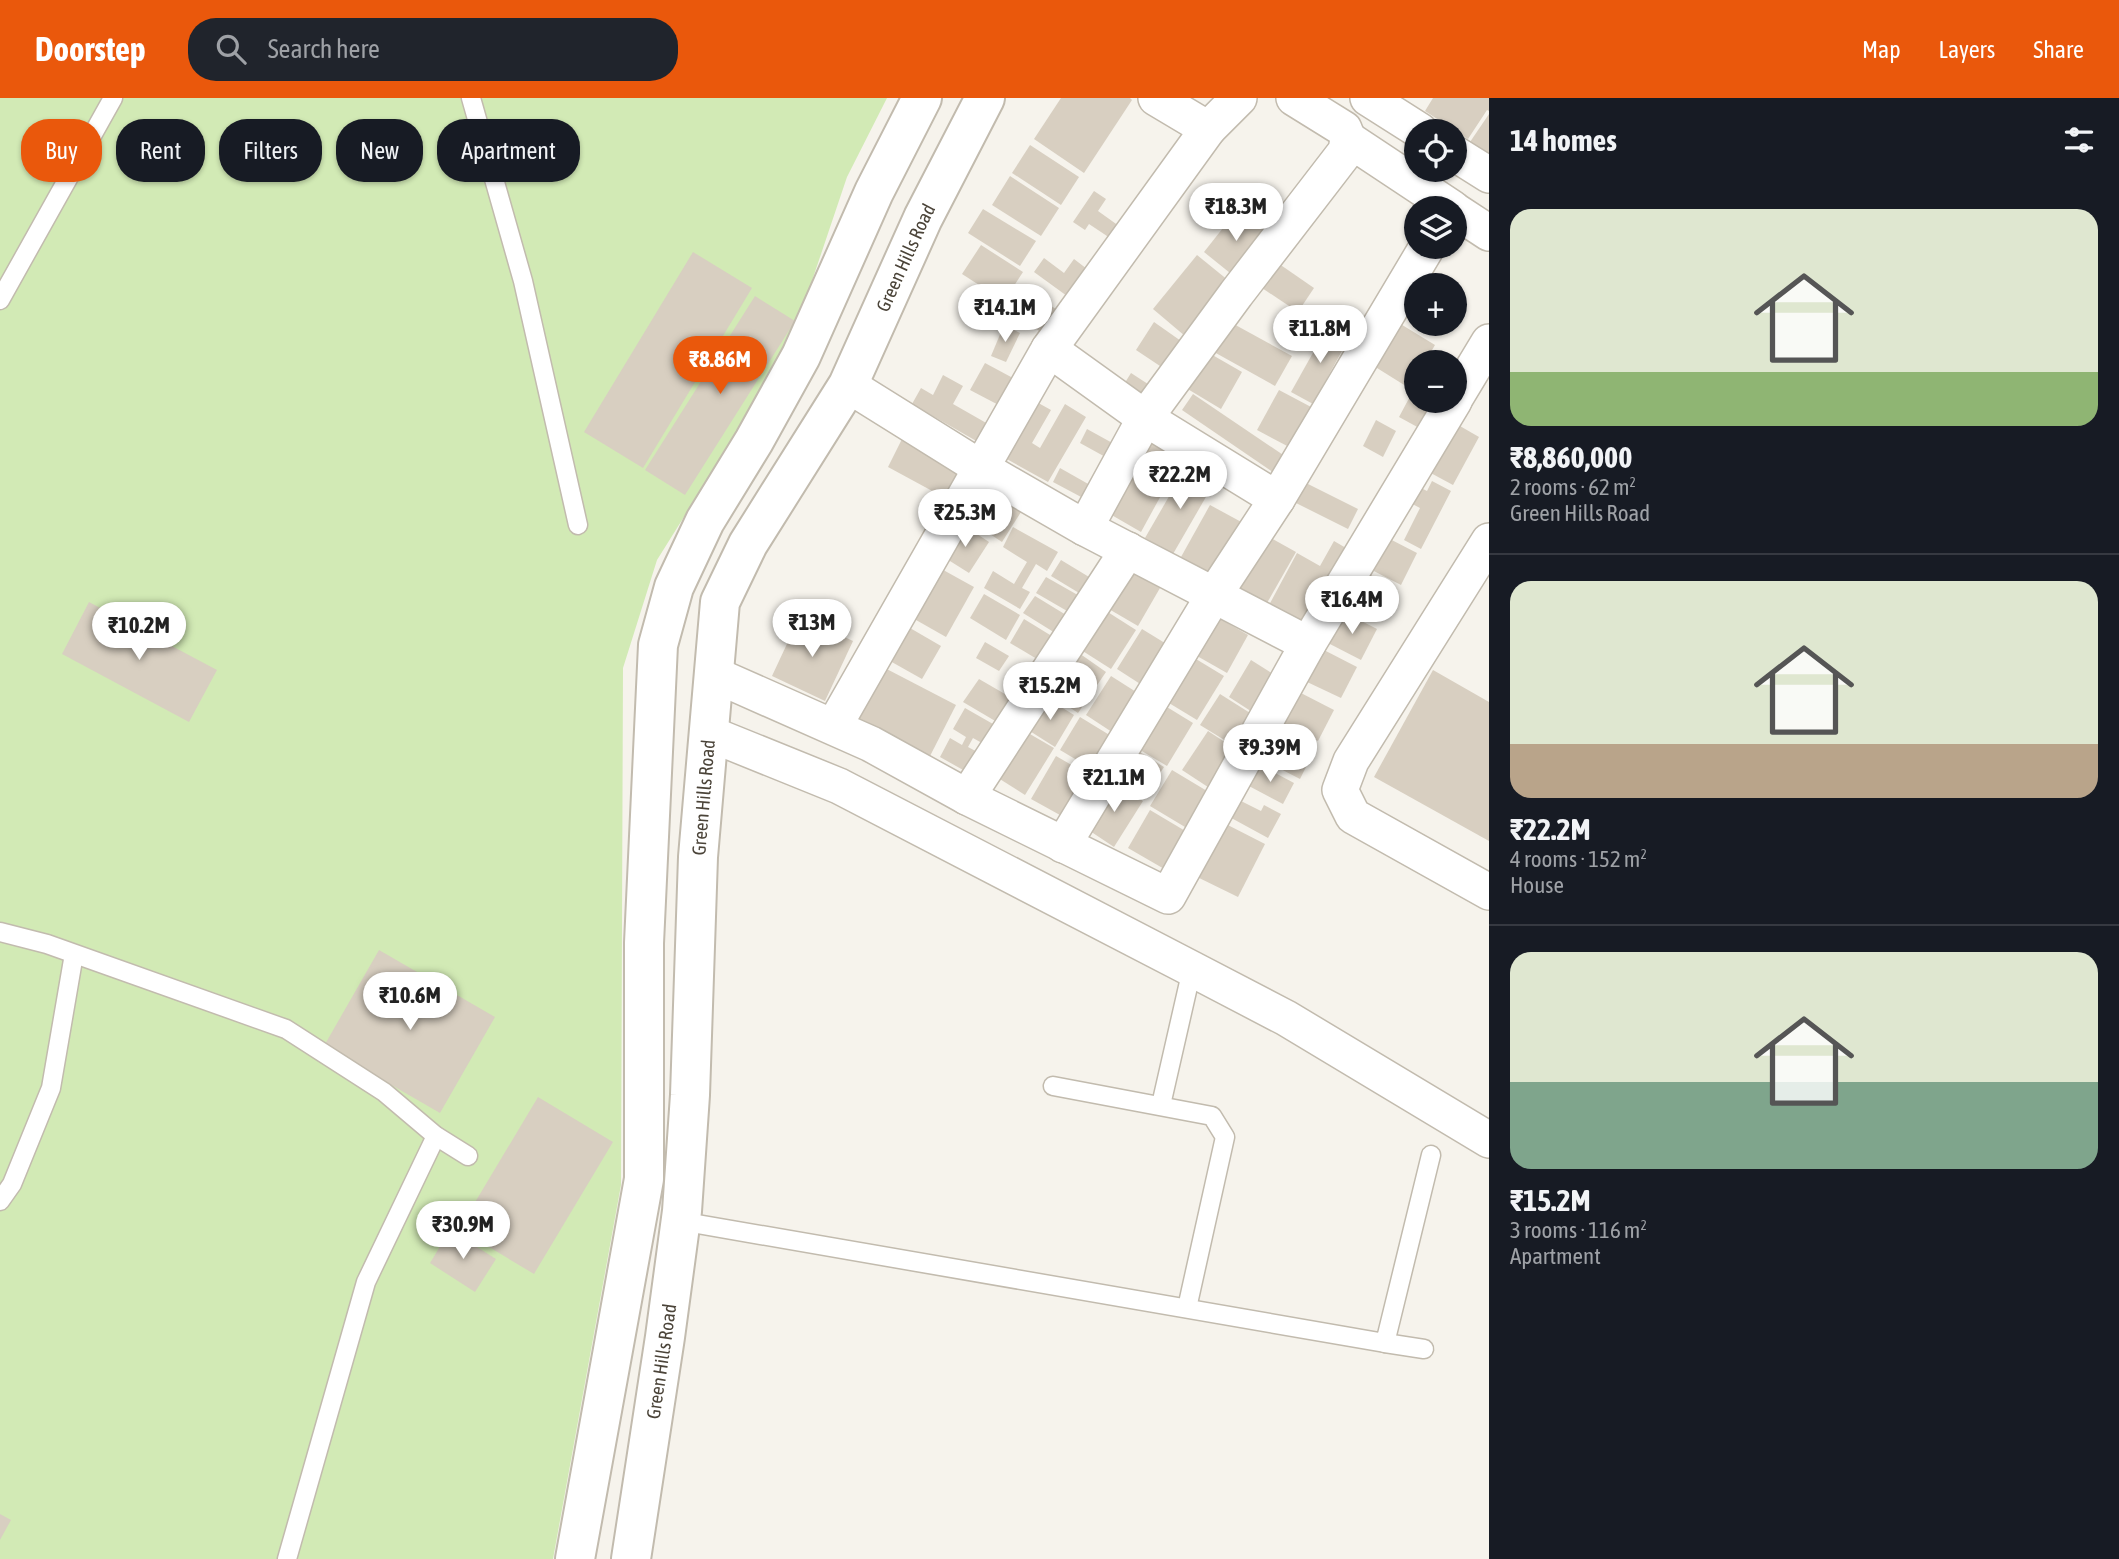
<!DOCTYPE html>
<meta charset="utf-8">
<style>
body{margin:0;font-family:"Asap Condensed",sans-serif;background:#20242c;color:#f1f3f6;height:100vh;display:flex;flex-direction:column;font-size:26px;white-space:nowrap}
*{box-sizing:border-box;margin:0}
p{font-size:23px;color:#9ea1a6}
.icon{flex:none;width:38px;height:38px;fill:none;stroke:currentColor;stroke-width:2;stroke-linecap:round;stroke-linejoin:round}
.map{position:relative;flex:1;overflow:hidden}
.side{display:flex;flex-direction:column;background:#171b24;width:630px}
.side>*{flex:none}
.banner{position:absolute;left:21px;top:21px;width:665px;height:63px;display:flex;gap:14px}
.fabs{position:absolute;left:1404px;top:21px;display:grid;gap:14px}
.fabs a{display:grid;place-items:center;width:63px;height:63px;border-radius:50%;background:#171b24;box-shadow:0 2px 5px #0004;font-size:35px}
.price{position:absolute;translate:-50% -60px;padding:0 16px;border-radius:24px;background:#fff;color:#222;font-size:23px;line-height:46px;filter:drop-shadow(0 2px 4px #0008)}
.price::after{content:'';position:absolute;left:50%;top:42px;width:21px;height:16px;margin-left:-10px;background:inherit;clip-path:polygon(0 0,100% 0,50% 100%)}
.price.current{background:#ea580c;color:#fff}
ul{padding:0;list-style:none}
li{display:grid;align-content:center;gap:14px;height:371px;padding:0 21px}
li+li{border-top:2px solid #363941}
li span{display:grid;place-items:center;height:217px;border-radius:21px;color:#555}
li>.icon{margin-inline-start:auto}
span .icon{width:126px;height:126px;fill:#fffc;stroke-width:1}
li b{font-size:30px}
h2{display:flex;justify-content:space-between;align-items:center;height:84px;padding:0 21px;font-size:30px}
.chip{padding:0 24px;border-radius:28px;background:#171b24;box-shadow:0 2px 5px #0004;font-size:24px;line-height:63px}
.chip.current{background:#ea580c;color:#fff}
header{display:flex;align-items:center;gap:42px;box-sizing:border-box;height:98px;padding:0 35px;background:#ea580c;color:#fff}
header strong{font-size:33px}
nav{display:flex;gap:38px;margin-inline-start:auto;font-size:24px}
.search{width:490px;height:63px;background:#20242c;display:flex;align-items:center;gap:18px;box-sizing:border-box;padding:0 24px;border-radius:28px;color:#9ea1a6;font-size:26px}
main{display:flex;flex:1;min-height:0}
.map>svg:first-child{display:block}
</style>
<header>
<strong>Doorstep</strong>
<div class="search"><svg class="icon" aria-label="search" viewBox="0 0 24 24"><circle cx="10" cy="10" r="6"/><path d="M15 15l6 6"/></svg>Search here</div>
<nav><a>Map</a><a>Layers</a><a>Share</a></nav>
</header>
<main>
<div class="map">
<svg width="1489" height="1461" viewBox="0 0 1489 1461">
<rect width="100%" height="100%" fill="#f6f3ec"/>
<path fill="#d2eab5" d="M 0,0 L 887,0 L 847,79 L 789,251 L 657,462 L 623,570 L 621,1087 L 553,1461 L 0,1461 Z"/>
<g fill="#d8cfc1">
<path d="M 1061,0 L 1130,0 L 1132,2 L 1084,75 L 1034,41 Z"/>
<path d="M 1433,0 L 1489,0 L 1489,13 L 1487,12 L 1468,41 L 1425,13 Z"/>
<path d="M 1489,16 L 1489,57 L 1470,44 Z"/>
<path d="M 1030,47 L 1079,79 L 1061,107 L 1012,75 Z"/>
<path d="M 1010,78 L 1059,110 L 1041,138 L 992,107 Z"/>
<path d="M 1094,93 L 1106,101 L 1098,113 L 1119,128 L 1110,140 L 1089,126 L 1085,132 L 1073,124 Z"/>
<path d="M 983,111 L 1036,143 L 1020,168 L 968,135 Z"/>
<path d="M 1238,111 L 1269,136 L 1235,179 L 1204,154 Z"/>
<path d="M 981,147 L 1023,174 L 1004,203 L 962,176 Z"/>
<path d="M 693,154 L 752,190 L 643,370 L 584,334 Z"/>
<path d="M 1197,157 L 1229,183 L 1185,238 L 1153,211 Z"/>
<path d="M 1044,160 L 1064,175 L 1074,161 L 1087,171 L 1067,198 L 1034,174 Z"/>
<path d="M 1272,161 L 1314,190 L 1298,214 L 1256,186 Z"/>
<path d="M 1027,192 L 1068,219 L 1053,242 L 1012,215 Z"/>
<path d="M 755,198 L 795,223 L 685,397 L 645,372 Z"/>
<path d="M 1394,222 L 1435,247 L 1425,264 L 1416,264 L 1416,280 L 1409,290 L 1369,265 Z"/>
<path d="M 1154,224 L 1181,243 L 1163,270 L 1136,252 Z"/>
<path d="M 1230,224 L 1292,258 L 1275,288 L 1214,254 Z"/>
<path d="M 1004,227 L 1020,235 L 1006,264 L 991,258 Z"/>
<path d="M 1328,228 L 1349,240 L 1313,306 L 1291,294 Z"/>
<path d="M 1202,251 L 1242,274 L 1221,311 L 1181,287 Z"/>
<path d="M 985,265 L 1024,286 L 1010,313 L 970,292 Z"/>
<path d="M 1131,275 L 1151,288 L 1141,303 L 1121,291 Z"/>
<path d="M 943,277 L 963,288 L 953,306 L 988,326 L 978,344 L 912,306 L 921,290 L 933,297 Z"/>
<path d="M 1414,291 L 1416,303 L 1434,303 L 1421,331 L 1399,319 Z"/>
<path d="M 1279,292 L 1313,310 L 1291,350 L 1257,332 Z"/>
<path d="M 1193,296 L 1292,363 L 1280,379 L 1182,312 Z"/>
<path d="M 1033,302 L 1051,312 L 1032,345 L 1040,350 L 1065,306 L 1086,319 L 1048,384 L 996,355 Z"/>
<path d="M 1376,322 L 1396,333 L 1383,359 L 1363,348 Z"/>
<path d="M 1453,324 L 1479,339 L 1453,387 L 1427,373 Z"/>
<path d="M 1087,331 L 1116,347 L 1109,361 L 1080,345 Z"/>
<path d="M 1144,338 L 1182,359 L 1141,434 L 1103,412 Z"/>
<path d="M 903,339 L 963,371 L 947,401 L 888,369 Z"/>
<path d="M 1186,369 L 1214,385 L 1173,456 L 1145,440 Z"/>
<path d="M 1060,370 L 1090,387 L 1083,400 L 1053,384 Z"/>
<path d="M 1300,382 L 1358,411 L 1348,431 L 1290,402 Z"/>
<path d="M 1432,383 L 1451,393 L 1421,451 L 1404,442 L 1420,410 L 1401,400 L 1409,384 L 1427,393 Z"/>
<path d="M 987,391 L 1021,414 L 1002,444 L 967,421 Z"/>
<path d="M 1210,407 L 1245,426 L 1216,479 L 1181,459 Z"/>
<path d="M 962,426 L 989,444 L 969,475 L 942,458 Z"/>
<path d="M 1013,429 L 1058,454 L 1047,473 L 1036,466 L 1022,490 L 1030,494 L 1020,511 L 984,490 L 993,473 L 1014,486 L 1027,464 L 1003,449 Z"/>
<path d="M 1262,435 L 1296,454 L 1267,505 L 1233,486 Z"/>
<path d="M 1382,437 L 1417,455 L 1401,487 L 1366,469 Z"/>
<path d="M 1334,443 L 1346,450 L 1305,526 L 1269,507 L 1297,455 L 1320,468 Z"/>
<path d="M 1061,462 L 1094,482 L 1084,498 L 1051,478 Z"/>
<path d="M 936,468 L 974,489 L 946,539 L 909,518 Z"/>
<path d="M 1124,469 L 1160,490 L 1138,528 L 1102,507 Z"/>
<path d="M 1363,473 L 1397,491 L 1381,523 L 1346,505 Z"/>
<path d="M 1046,479 L 1083,500 L 1074,517 L 1036,495 Z"/>
<path d="M 984,496 L 1020,517 L 1006,542 L 970,520 Z"/>
<path d="M 1035,498 L 1071,520 L 1060,538 L 1023,515 Z"/>
<path d="M 89,504 L 217,572 L 189,624 L 62,556 Z"/>
<path d="M 1103,511 L 1136,532 L 1111,571 L 1078,550 Z"/>
<path d="M 1342,513 L 1377,531 L 1361,562 L 1326,544 Z"/>
<path d="M 1212,516 L 1248,537 L 1227,575 L 1190,554 Z"/>
<path d="M 800,518 L 853,543 L 825,603 L 772,578 Z"/>
<path d="M 1024,521 L 1055,540 L 1042,564 L 1010,545 Z"/>
<path d="M 910,530 L 941,548 L 922,581 L 890,563 Z"/>
<path d="M 1142,531 L 1173,550 L 1148,591 L 1117,571 Z"/>
<path d="M 985,544 L 1009,558 L 999,573 L 976,560 Z"/>
<path d="M 1322,551 L 1357,569 L 1341,600 L 1305,583 Z"/>
<path d="M 1076,553 L 1106,574 L 1078,615 L 1048,595 Z"/>
<path d="M 1191,558 L 1224,578 L 1197,622 L 1164,602 Z"/>
<path d="M 1251,562 L 1283,582 L 1260,619 L 1229,599 Z"/>
<path d="M 879,567 L 956,607 L 929,660 L 852,621 Z"/>
<path d="M 1433,572 L 1489,604 L 1489,743 L 1374,679 Z"/>
<path d="M 1111,578 L 1144,599 L 1118,638 L 1086,617 Z"/>
<path d="M 979,581 L 1017,603 L 1002,627 L 963,604 Z"/>
<path d="M 1299,594 L 1334,612 L 1318,643 L 1283,626 Z"/>
<path d="M 1220,596 L 1258,620 L 1239,651 L 1200,627 Z"/>
<path d="M 1045,599 L 1074,617 L 1055,649 L 1025,630 Z"/>
<path d="M 1162,606 L 1193,625 L 1167,668 L 1135,649 Z"/>
<path d="M 965,610 L 1000,630 L 989,649 L 973,640 L 968,649 L 983,657 L 972,677 L 940,659 L 950,640 L 962,647 L 966,639 L 953,631 Z"/>
<path d="M 1080,619 L 1116,641 L 1097,674 L 1060,652 Z"/>
<path d="M 1023,632 L 1054,650 L 1025,697 L 995,678 Z"/>
<path d="M 1281,632 L 1316,649 L 1300,681 L 1265,663 Z"/>
<path d="M 1208,633 L 1240,654 L 1214,693 L 1182,672 Z"/>
<path d="M 1135,651 L 1164,669 L 1144,700 L 1115,682 Z"/>
<path d="M 1056,658 L 1094,680 L 1069,722 L 1031,701 Z"/>
<path d="M 1258,666 L 1294,685 L 1283,706 L 1247,687 Z"/>
<path d="M 1172,672 L 1212,696 L 1190,732 L 1150,708 Z"/>
<path d="M 1113,683 L 1143,703 L 1114,749 L 1084,729 Z"/>
<path d="M 1233,699 L 1261,713 L 1264,707 L 1281,716 L 1268,740 L 1224,716 Z"/>
<path d="M 1150,712 L 1187,734 L 1166,772 L 1128,750 Z"/>
<path d="M 1218,722 L 1265,746 L 1238,799 L 1191,776 Z"/>
<path d="M 379,852 L 495,919 L 440,1015 L 324,948 Z"/>
<path d="M 538,999 L 613,1044 L 534,1176 L 459,1131 Z"/>
<path d="M 450,1132 L 496,1161 L 475,1194 L 430,1165 Z"/>
<path d="M 0,1416 L 11,1422 L 0,1442 Z"/>
</g>
<g fill="none" stroke-linecap="round" stroke-linejoin="round">
<g stroke="#c2bbae" stroke-width="21">
<g id="service">
<path d="M 471,0 L 523,183 L 578,427"/>
<path d="M 0,202 L 113,0"/>
<path d="M 0,834 L 47,846 L 286,931 L 384,994 L 436,1038 L 468,1058"/>
<path d="M 1053,988 L 1212,1018 L 1225,1039 L 1187,1210"/>
<path d="M 1161,1007 L 1192,871"/>
<path d="M 0,1103 L 12,1086 L 51,990 L 74,856"/>
<path d="M 680,1123 L 1385,1245 L 1431,1057"/>
<path d="M 1385,1245 L 1424,1251"/>
<path d="M 287,1461 L 366,1184 L 436,1038"/>
</g>
</g>
<g stroke="#c2bbae" stroke-width="38">
<g id="minor">
<path d="M 1368,0 L 1420,33"/>
<path d="M 1208,31 L 1239,0"/>
<path d="M 1348,41 L 1452,110"/>
<path d="M 1454,55 L 1489,77"/>
<path d="M 1454,112 L 1489,135"/>
<path d="M 1049,251 L 1145,320 L 1277,401 L 1214,497 L 1063,747"/>
<path d="M 848,287 L 981,370 L 1085,430 L 1308,546"/>
<path d="M 1454,302 L 1489,244"/>
<path d="M 1277,401 L 1427,149"/>
<path d="M 1085,430 L 1145,320 L 1236,196 L 1346,53 L 1348,41 L 1344,31 L 1294,0"/>
<path d="M 1489,443 L 1351,663 L 1340,692 L 1353,718 L 1489,794"/>
<path d="M 713,576 L 871,646 L 967,699 L 1168,798 L 1308,546 L 1454,303"/>
<path d="M 834,628 L 1049,251 L 1208,31 L 1156,0"/>
<path d="M 708,635 L 839,688 L 1192,871 L 1286,920 L 1489,1042"/>
<path d="M 967,699 L 1128,452"/>
</g>
</g>
<g stroke="#c2bbae" stroke-width="42">
<g id="tertiary">
<path d="M 575,1461 L 644,1081 L 644,845 L 658,547 L 674,489 L 705,423 L 754,343 L 801,258 L 874,94 L 922,0"/>
<path id="s1" d="M 631,1461 L 665,1239 L 682,1113 L 690,997 L 698,759 L 720,504 L 748,446 L 848,287 L 923,120 L 985,0"/>
</g>
</g>
<use href="#service" stroke="#fff" stroke-width="18"/>
<use href="#minor" stroke="#fff" stroke-width="35"/>
<use href="#tertiary" stroke="#fff" stroke-width="38"/>
</g>
<g text-anchor="middle" dominant-baseline="central" stroke-width="7" stroke-linejoin="round" paint-order="stroke">
<g font-size="19" fill="#4b4439" stroke="#fff">
<text stroke="none"><textPath href="#s1" startOffset="1354">Green Hills Road</textPath></text>
<text stroke="none"><textPath href="#s1" startOffset="766">Green Hills Road</textPath></text>
<text stroke="none"><textPath href="#s1" startOffset="200">Green Hills Road</textPath></text>
</g>
</g>
</svg>
<div class="fabs">
<a><svg class="icon" aria-label="locate" viewBox="0 0 24 24"><circle cx="12" cy="12" r="6"/><path d="M12 2v4M12 18v4M2 12h4M18 12h4"/></svg></a>
<a><svg class="icon" aria-label="layers" viewBox="0 0 24 24"><path d="M12 4l9 5-9 5-9-5zM3 14l9 5 9-5"/></svg></a>
<a>+</a>
<a>−</a>
</div>
<b class="price" style="left:1236px;top:145px">₹18.3M</b>
<b class="price" style="left:1005px;top:246px">₹14.1M</b>
<b class="price" style="left:1320px;top:267px">₹11.8M</b>
<b class="price current" style="left:720px;top:298px">₹8.86M</b>
<b class="price" style="left:1180px;top:413px">₹22.2M</b>
<b class="price" style="left:965px;top:451px">₹25.3M</b>
<b class="price" style="left:1352px;top:538px">₹16.4M</b>
<b class="price" style="left:812px;top:561px">₹13M</b>
<b class="price" style="left:139px;top:564px">₹10.2M</b>
<b class="price" style="left:1050px;top:624px">₹15.2M</b>
<b class="price" style="left:1270px;top:686px">₹9.39M</b>
<b class="price" style="left:1114px;top:716px">₹21.1M</b>
<b class="price" style="left:410px;top:934px">₹10.6M</b>
<b class="price" style="left:463px;top:1163px">₹30.9M</b>
<div class="banner">
<a class="chip current">Buy</a>
<a class="chip">Rent</a>
<a class="chip">Filters</a>
<a class="chip">New</a>
<a class="chip">Apartment</a>
</div>
</div>
<section class="side">
<h2>14 homes<svg class="icon" aria-label="filters" viewBox="0 0 24 24"><path d="M4 7h16M4 17h16"/><circle cx="9" cy="7" r="2"/><circle cx="15" cy="17" r="2"/></svg></h2>
<ul>
<li><span style="background:linear-gradient(#dfe7d0 75%,#8fb573 0)"><svg class="icon" aria-label="home" viewBox="0 0 24 24"><path d="M3 11l9-7 9 7M6 9v11h12V9"/></svg></span><div><b>₹8,860,000</b><p>2 rooms · 62 m²</p><p>Green Hills Road</p></div></li>
<li><span style="background:linear-gradient(#dfe7d0 75%,#b9a48a 0)"><svg class="icon" aria-label="home" viewBox="0 0 24 24"><path d="M3 11l9-7 9 7M6 9v11h12V9"/></svg></span><div><b>₹22.2M</b><p>4 rooms · 152 m²</p><p>House</p></div></li>
<li><span style="background:linear-gradient(#dfe7d0 60%,#7fa58c 0)"><svg class="icon" aria-label="home" viewBox="0 0 24 24"><path d="M3 11l9-7 9 7M6 9v11h12V9"/></svg></span><div><b>₹15.2M</b><p>3 rooms · 116 m²</p><p>Apartment</p></div></li>
</ul>
</section>
</main>
